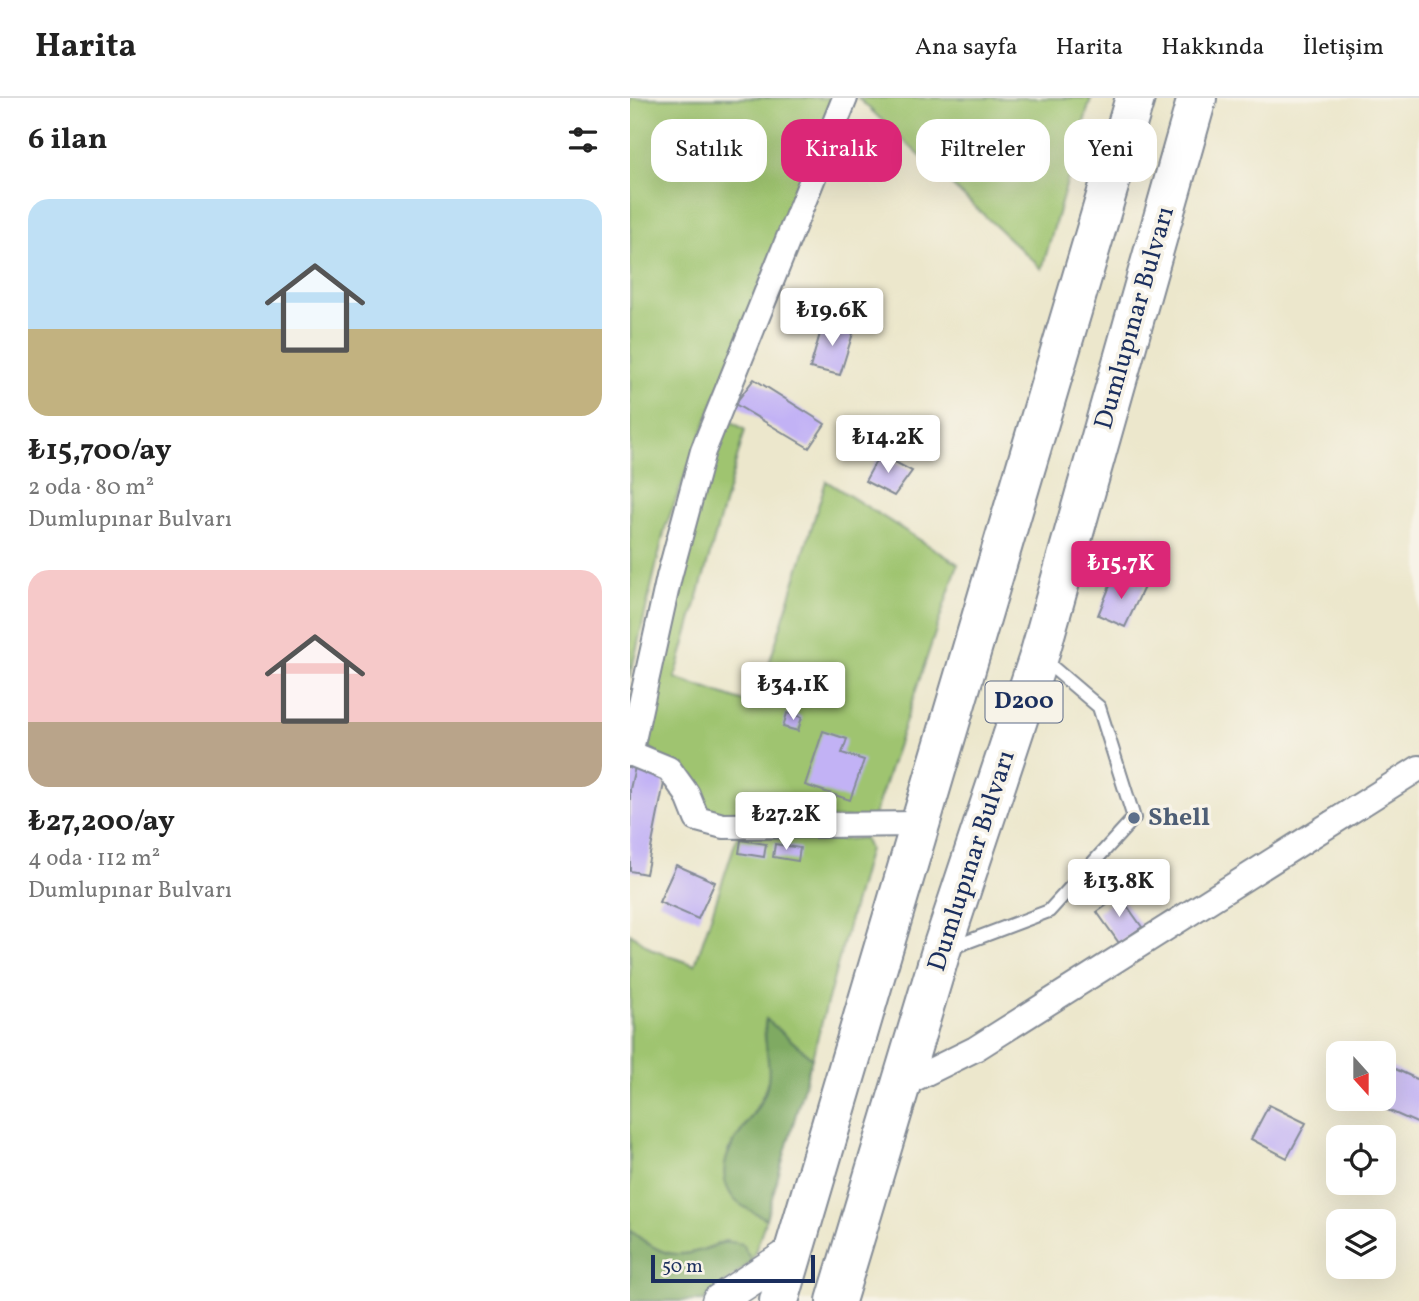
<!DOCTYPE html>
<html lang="tr">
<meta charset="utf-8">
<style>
body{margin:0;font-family:Vollkorn,serif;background:#f2f2f2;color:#222;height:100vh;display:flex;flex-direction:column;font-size:26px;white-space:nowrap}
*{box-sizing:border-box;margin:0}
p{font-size:23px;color:#767676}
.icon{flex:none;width:38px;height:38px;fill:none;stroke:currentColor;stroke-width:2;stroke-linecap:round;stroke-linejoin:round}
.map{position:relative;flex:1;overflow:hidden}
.drawer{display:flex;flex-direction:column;background:#fff;width:630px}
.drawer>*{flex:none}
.top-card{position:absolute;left:21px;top:21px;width:662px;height:63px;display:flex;gap:14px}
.needle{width:46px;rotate:159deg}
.fabs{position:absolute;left:696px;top:943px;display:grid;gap:14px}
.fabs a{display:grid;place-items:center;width:70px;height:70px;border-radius:14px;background:#fff;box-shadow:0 7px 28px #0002;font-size:35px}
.scale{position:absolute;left:21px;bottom:18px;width:164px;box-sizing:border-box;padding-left:7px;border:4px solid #1b2f5e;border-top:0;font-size:19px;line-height:24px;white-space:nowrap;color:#1b2f5e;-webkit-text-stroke:5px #f7f3e8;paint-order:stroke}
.price{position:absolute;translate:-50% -60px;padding:0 16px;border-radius:7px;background:#fff;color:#222;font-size:23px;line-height:46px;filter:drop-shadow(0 2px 4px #0008)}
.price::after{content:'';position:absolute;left:50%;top:42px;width:21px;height:16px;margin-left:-10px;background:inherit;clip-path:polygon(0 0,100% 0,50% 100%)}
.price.current{background:#db2777;color:#fff}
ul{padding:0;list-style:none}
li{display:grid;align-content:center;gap:14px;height:371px;padding:0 28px}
li span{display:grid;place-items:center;height:217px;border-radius:21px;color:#555}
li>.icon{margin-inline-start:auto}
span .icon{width:126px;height:126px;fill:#fffc;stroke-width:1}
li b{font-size:30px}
h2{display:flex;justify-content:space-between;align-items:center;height:84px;padding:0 28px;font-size:30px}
.tag{padding:0 24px;border-radius:21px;background:#fff;box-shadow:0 7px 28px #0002;font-size:24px;line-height:63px}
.tag.current{background:#db2777;color:#fff}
header{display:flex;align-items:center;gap:42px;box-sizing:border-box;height:98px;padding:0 35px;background:#fff;border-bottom:2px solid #e0e0e0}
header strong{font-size:33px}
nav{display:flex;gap:38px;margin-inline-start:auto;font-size:24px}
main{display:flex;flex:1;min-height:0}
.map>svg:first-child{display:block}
</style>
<header>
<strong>Harita</strong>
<nav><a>Ana sayfa</a><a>Harita</a><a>Hakkında</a><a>İletişim</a></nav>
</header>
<main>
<section class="drawer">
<h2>6 ilan<svg class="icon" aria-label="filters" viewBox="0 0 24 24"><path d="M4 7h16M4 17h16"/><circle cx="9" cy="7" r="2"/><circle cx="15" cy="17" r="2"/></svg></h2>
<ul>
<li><span style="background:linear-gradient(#bfe0f5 60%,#c2b280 0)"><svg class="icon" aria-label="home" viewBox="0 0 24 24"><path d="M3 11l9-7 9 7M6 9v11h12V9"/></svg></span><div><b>₺15,700/ay</b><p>2 oda · 80 m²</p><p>Dumlupınar Bulvarı</p></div></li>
<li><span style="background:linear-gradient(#f6c9c9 70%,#b9a48a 0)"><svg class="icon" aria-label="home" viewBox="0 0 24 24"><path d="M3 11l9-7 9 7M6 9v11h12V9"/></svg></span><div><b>₺27,200/ay</b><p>4 oda · 112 m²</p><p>Dumlupınar Bulvarı</p></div></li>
</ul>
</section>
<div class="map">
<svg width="789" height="1203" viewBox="0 0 789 1203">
<rect width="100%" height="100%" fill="#f7f3e8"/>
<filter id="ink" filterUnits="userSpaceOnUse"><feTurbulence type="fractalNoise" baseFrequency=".0143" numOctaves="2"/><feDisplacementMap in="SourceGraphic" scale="14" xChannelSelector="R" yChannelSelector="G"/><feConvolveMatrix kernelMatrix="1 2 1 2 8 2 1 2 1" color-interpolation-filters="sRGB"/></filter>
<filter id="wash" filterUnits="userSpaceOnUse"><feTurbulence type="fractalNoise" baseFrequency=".00686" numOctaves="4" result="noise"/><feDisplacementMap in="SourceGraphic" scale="28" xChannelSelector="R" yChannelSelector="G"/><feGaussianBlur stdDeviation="1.57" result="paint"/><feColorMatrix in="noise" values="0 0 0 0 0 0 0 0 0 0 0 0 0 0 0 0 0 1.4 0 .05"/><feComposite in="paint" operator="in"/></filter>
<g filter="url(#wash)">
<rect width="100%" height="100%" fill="#ece7cc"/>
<g fill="#9fc46f" stroke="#5d7a66" stroke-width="2">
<path d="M 0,0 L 202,0 L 35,430 L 0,579 Z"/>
<path d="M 228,0 L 461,0 L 412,171 Z"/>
<path d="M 99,322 L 115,332 L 45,580 L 126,608 L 196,383 L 328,466 L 243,721 L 75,717 L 10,638 L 78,372 Z"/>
<path d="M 108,736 L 210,742 L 234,740 L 239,751 L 182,960 L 136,921 C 131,944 141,952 140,970 C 138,1001 114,1027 98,1053 L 104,1101 L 136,1121 L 122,1163 L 97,1142 C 53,1161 38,1164 0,1132 L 0,835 L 23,852 L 65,867 Z"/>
</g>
<g fill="#7faa62" stroke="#4d6c60" stroke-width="2">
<path d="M 136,921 L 182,960 L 136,1121 C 127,1115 110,1109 104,1101 C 73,1061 124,1027 135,995 C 145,968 131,947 136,921 Z"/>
<path d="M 0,1132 C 28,1156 44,1163 81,1149 C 94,1144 98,1142 112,1146 L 122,1163 L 74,1203 L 0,1203 Z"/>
</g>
<g id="blocks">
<g fill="#c2b2f5">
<path d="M 194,222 L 224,232 L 210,277 L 180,270 Z"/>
<path d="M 124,281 L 195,326 L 179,350 L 105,306 Z"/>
<path d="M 250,356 L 282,373 L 264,398 L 235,383 Z"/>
<path d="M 484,478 L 515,487 L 495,529 L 468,517 Z"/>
<path d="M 157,615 L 172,619 L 168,633 L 153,629 Z"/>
<path d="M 193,633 L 217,641 L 212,655 L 234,662 L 220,702 L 175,687 Z"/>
<path d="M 5,669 L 36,675 L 16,776 L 0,773 L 0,691 Z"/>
<path d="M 111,742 L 136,746 L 134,759 L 109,755 Z"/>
<path d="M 145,746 L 170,750 L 168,763 L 143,759 Z"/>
<path d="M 46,767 L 85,784 L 68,821 L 29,804 Z"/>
<path d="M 490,798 L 512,829 L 489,845 L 467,814 Z"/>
<path d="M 761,969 L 789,982 L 789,1026 L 746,1007 L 748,1001 L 754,1001 L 754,986 Z"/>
<path d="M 639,1007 L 676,1025 L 657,1060 L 621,1041 Z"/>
</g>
</g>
</g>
<g filter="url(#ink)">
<use href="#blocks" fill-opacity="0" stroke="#848b95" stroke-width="2"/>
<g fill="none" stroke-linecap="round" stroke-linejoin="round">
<g stroke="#848b95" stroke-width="16">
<path id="service" d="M 318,851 L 419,813 L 504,720 L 469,609 L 414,562"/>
</g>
<g stroke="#848b95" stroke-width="28">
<g id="minor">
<path d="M 0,655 L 39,671 L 57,696 L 67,721 L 93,728 L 290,726"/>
<path d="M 0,656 L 39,479 L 73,353 L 215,0"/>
<path d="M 272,987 L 345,951 L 789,670"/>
</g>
</g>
<g stroke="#848b95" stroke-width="35">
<path id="tertiary" d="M 88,1203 L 164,1153"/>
</g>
<g stroke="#848b95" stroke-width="42">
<g id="trunk">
<path d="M 149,1203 L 505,0"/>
<path d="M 206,1203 L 311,853 L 409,558 L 567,0"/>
</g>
</g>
<use href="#service" stroke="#fff" stroke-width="12"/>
<use href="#minor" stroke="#fff" stroke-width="24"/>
<use href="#tertiary" stroke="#fff" stroke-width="32"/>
<use href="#trunk" stroke="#fff" stroke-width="38"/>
</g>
</g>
<circle fill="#5c6f8a" stroke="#f7f3e8" stroke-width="2.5" cx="504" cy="720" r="7"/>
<g text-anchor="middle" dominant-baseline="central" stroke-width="7" stroke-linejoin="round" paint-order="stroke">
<rect fill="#f7f3e8" stroke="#5d6a87" stroke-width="2" x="355.5" y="583.5" width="77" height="41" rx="5"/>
<g font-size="24" font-weight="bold" fill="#1b2f5e">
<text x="394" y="604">D200</text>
</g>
<g font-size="26" fill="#1b2f5e" stroke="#f7f3e8">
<text transform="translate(505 220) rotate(-74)">Dumlupınar Bulvarı</text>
<text transform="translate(342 763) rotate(-72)">Dumlupınar Bulvarı</text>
</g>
<g font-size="26" font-weight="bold" fill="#4e5e75" stroke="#f7f3e8" text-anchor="start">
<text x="518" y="720">Shell</text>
</g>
</g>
</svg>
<div class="fabs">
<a><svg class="needle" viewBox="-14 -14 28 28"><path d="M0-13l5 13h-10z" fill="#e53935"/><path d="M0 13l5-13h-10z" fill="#767676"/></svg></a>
<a><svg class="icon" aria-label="locate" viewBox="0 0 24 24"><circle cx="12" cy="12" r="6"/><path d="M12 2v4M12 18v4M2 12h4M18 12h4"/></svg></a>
<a><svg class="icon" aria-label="layers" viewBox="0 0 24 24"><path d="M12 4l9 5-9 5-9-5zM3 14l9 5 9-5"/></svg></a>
</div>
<div class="scale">50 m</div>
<b class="price" style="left:202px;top:250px">₺19.6K</b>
<b class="price" style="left:258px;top:377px">₺14.2K</b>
<b class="price current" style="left:491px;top:503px">₺15.7K</b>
<b class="price" style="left:163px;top:624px">₺34.1K</b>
<b class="price" style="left:156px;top:754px">₺27.2K</b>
<b class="price" style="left:489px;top:821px">₺13.8K</b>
<div class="top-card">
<a class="tag">Satılık</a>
<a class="tag current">Kiralık</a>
<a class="tag">Filtreler</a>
<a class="tag">Yeni</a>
</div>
</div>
</main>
